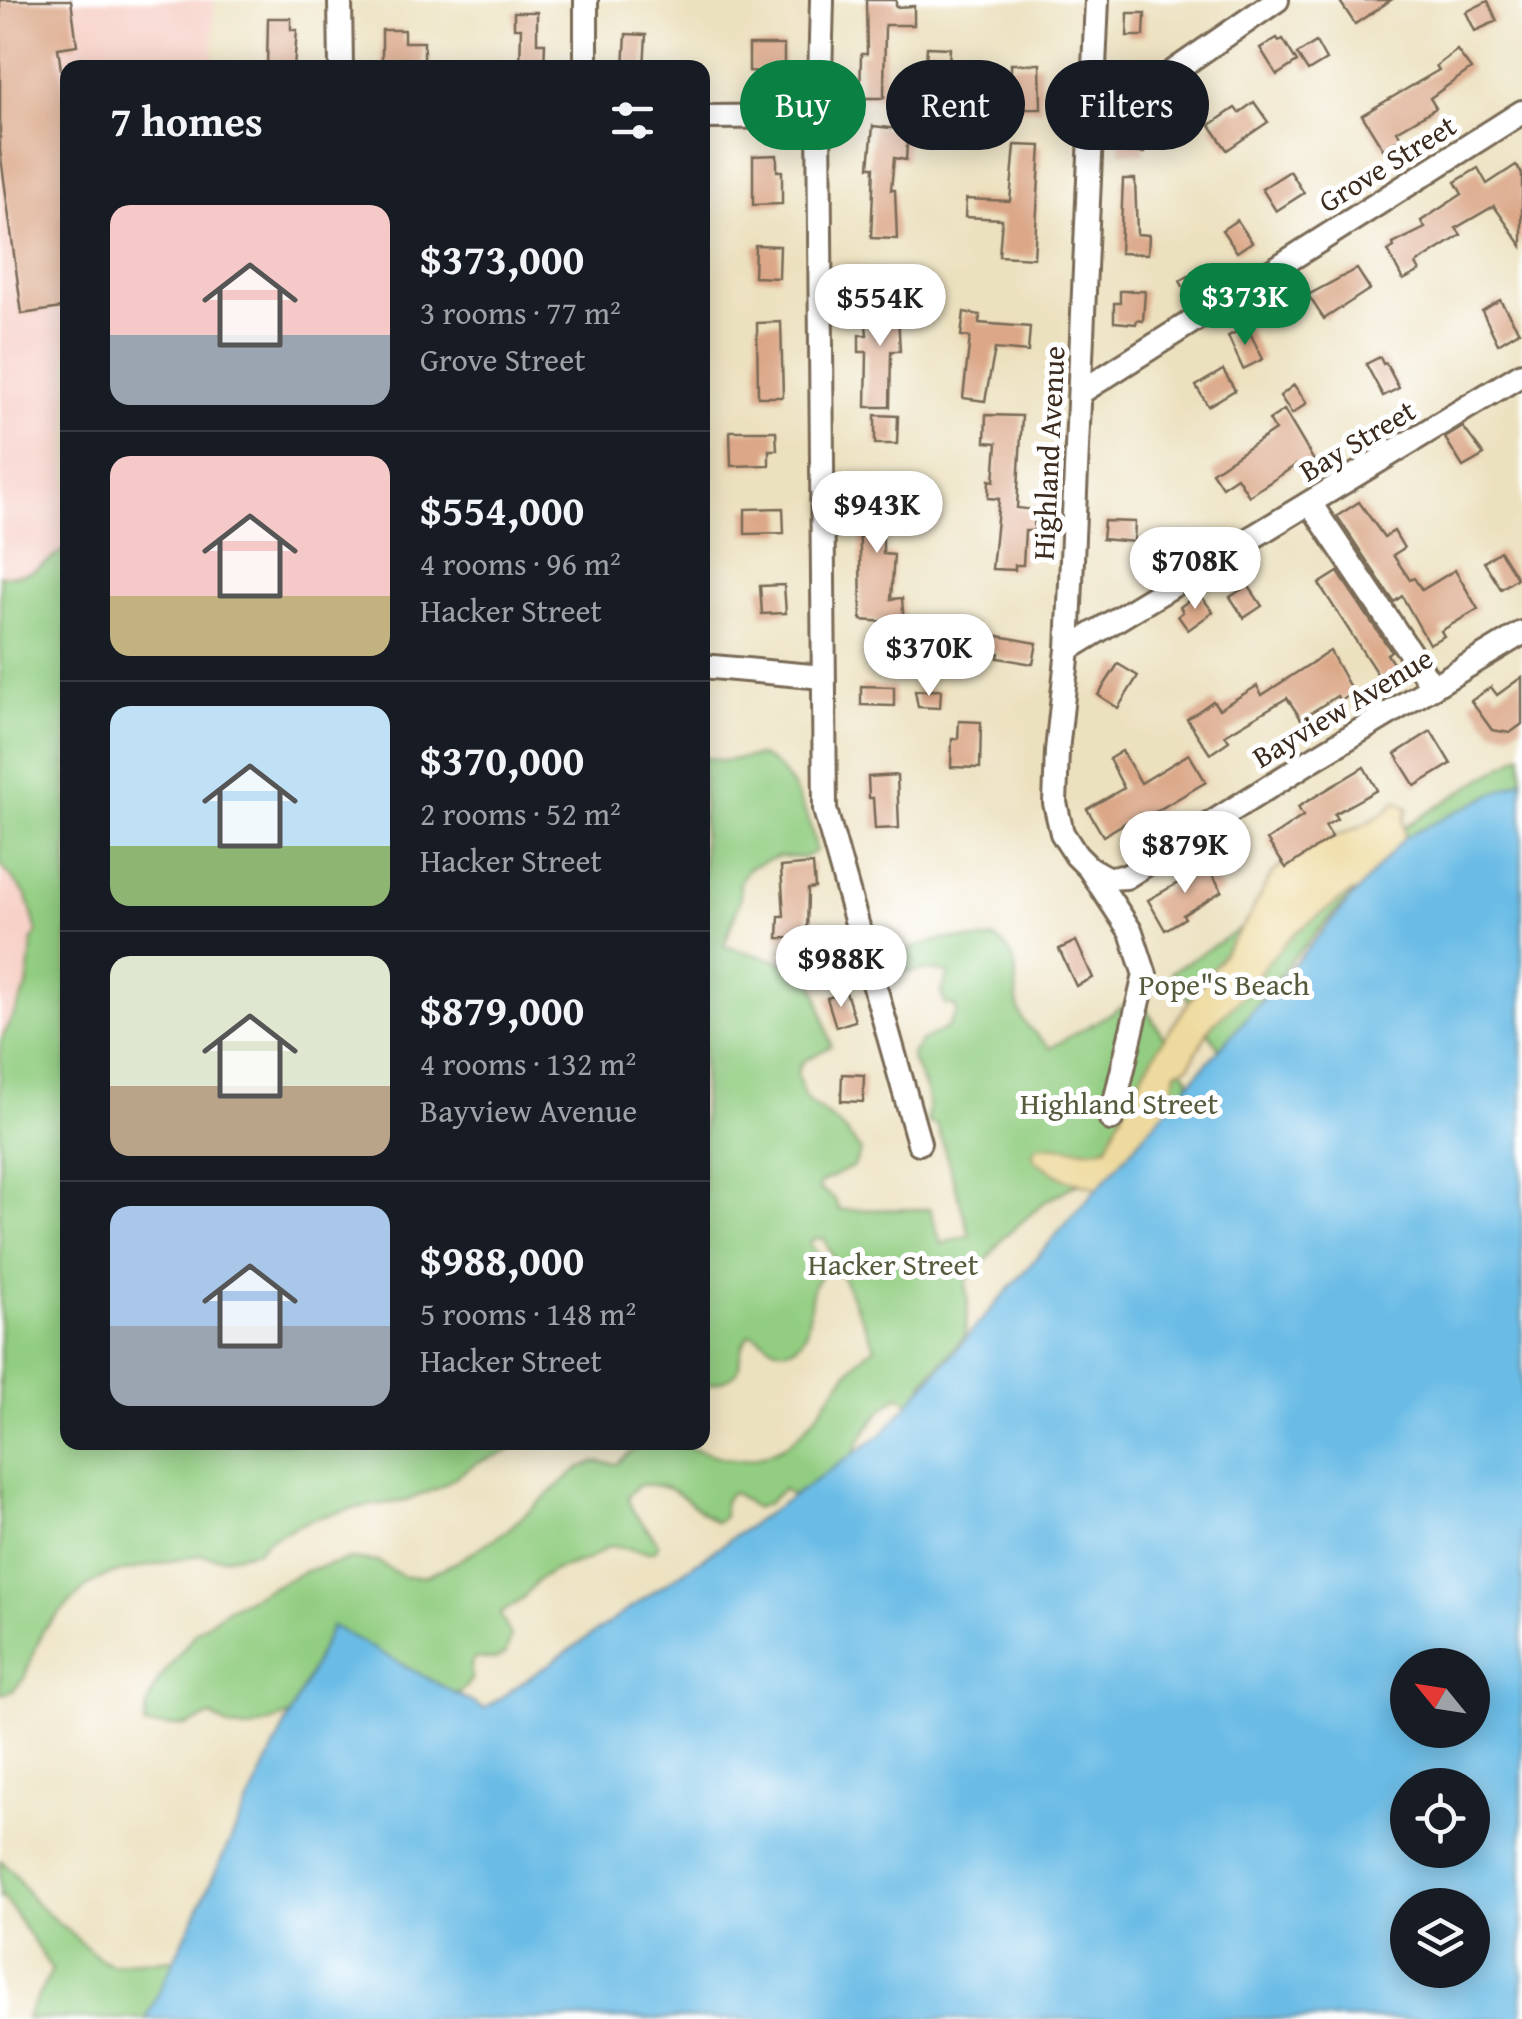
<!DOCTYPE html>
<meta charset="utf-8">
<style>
body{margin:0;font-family:"Gentium Book Plus",serif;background:#20242c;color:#f1f3f6;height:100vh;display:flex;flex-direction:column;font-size:38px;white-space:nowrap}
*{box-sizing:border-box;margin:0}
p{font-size:32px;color:#9ea1a6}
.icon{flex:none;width:55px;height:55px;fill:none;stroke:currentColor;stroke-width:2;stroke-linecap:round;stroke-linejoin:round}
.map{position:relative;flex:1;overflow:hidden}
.details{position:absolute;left:60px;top:60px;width:650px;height:1390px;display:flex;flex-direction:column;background:#171b24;border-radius:20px;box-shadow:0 5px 25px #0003}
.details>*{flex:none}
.hud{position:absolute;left:740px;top:60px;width:630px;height:90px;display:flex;gap:20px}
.needle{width:65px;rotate:300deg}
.fabs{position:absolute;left:1390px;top:1648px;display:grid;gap:20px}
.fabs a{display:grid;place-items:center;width:100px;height:100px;border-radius:50%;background:#171b24;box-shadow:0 5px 25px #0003;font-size:50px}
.price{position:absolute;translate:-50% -85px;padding:0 22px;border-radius:35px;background:#fff;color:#222;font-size:32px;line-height:65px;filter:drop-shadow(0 2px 5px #0008)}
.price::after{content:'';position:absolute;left:50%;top:60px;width:30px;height:22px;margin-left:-15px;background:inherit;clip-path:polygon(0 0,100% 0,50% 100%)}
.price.on{background:#0b8043;color:#fff}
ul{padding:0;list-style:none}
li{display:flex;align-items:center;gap:30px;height:250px;padding:0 50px}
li+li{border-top:2px solid #363941}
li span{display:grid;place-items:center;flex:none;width:280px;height:200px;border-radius:20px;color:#555}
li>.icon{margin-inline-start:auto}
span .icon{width:120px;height:120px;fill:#fffc;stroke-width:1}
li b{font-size:42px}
h2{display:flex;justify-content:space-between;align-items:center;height:120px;padding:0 50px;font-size:42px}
.chip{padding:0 35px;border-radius:45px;background:#171b24;box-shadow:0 5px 25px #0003;font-size:35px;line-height:90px}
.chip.on{background:#0b8043;color:#fff}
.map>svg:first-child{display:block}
</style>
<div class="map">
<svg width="1522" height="2019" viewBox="0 0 1522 2019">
<rect width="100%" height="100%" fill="#fff"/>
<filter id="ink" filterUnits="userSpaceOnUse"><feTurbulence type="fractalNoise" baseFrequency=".01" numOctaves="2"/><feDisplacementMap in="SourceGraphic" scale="20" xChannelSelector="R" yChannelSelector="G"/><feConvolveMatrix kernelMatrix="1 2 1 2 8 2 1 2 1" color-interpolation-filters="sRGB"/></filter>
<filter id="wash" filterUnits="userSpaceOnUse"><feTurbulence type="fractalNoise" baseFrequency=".0048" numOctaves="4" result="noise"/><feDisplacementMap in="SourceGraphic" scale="40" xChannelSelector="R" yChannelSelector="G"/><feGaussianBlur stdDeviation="2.25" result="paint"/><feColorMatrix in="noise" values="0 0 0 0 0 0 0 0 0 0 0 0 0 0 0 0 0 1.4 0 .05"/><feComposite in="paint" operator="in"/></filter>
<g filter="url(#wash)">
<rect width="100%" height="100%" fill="#ece1bf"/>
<path fill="#f7d1c8" d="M 0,0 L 214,0 L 213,67 L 68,68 L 67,1172 L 0,1166 Z"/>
<g fill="#92cd81" stroke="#667c50" stroke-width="2.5">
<path d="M 67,547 L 68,1442 L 519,1443 L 507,1452 L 478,1462 L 440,1487 L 406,1501 L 360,1507 L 312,1519 L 269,1539 L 257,1551 L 223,1558 L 199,1555 L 107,1575 L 85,1588 L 43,1630 L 24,1678 L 14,1690 L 0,1695 L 0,1042 L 27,988 L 33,939 L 37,932 L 27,896 L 0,864 L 0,575 C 31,577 44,566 67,547 Z"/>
<path d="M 1522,754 L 1522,786 L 1354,892 L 1291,960 L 1221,1052 L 1171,972 Z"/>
<path d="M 759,756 C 789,764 813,823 816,851 L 803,858 L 779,856 L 748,868 L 740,882 L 740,899 L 724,946 L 811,970 L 831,1046 L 802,1062 L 797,1072 C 805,1107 809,1101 834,1121 C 844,1128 853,1141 861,1151 L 854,1166 L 820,1183 L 819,1189 L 834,1198 L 839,1210 L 930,1209 L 941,1244 L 970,1235 L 937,1125 L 927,1122 C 932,1089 921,1084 911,1056 L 920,1042 L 947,1028 L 957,1012 L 955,1006 L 945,1004 L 941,992 L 949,974 C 933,966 909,974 890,971 L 887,967 L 890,959 C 909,948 938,937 961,939 C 974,940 981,941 994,938 C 1029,958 1008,990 1022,1018 C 1028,1030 1042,1038 1050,1048 L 1139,997 L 1220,1129 L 1075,1185 L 1046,1201 L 1003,1238 L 986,1261 L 970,1274 L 966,1283 L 968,1305 L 965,1335 L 923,1383 L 918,1409 L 899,1395 L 880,1412 L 863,1435 L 841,1480 L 805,1506 L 783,1489 L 768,1503 L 755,1508 L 736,1494 L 730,1493 L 724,1501 L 724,1517 L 716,1522 C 685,1503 679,1482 638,1485 L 628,1496 C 630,1516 649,1526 658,1544 L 656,1550 L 649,1552 L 609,1546 L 588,1560 L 555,1570 L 538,1580 L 521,1600 L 500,1614 L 511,1636 L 506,1653 L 495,1660 L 476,1658 L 471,1664 L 471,1680 L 461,1692 L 315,1707 L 249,1729 L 230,1727 L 211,1716 L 187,1726 L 145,1726 L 147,1707 L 158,1681 L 196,1632 L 230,1607 L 308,1570 L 351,1559 L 378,1562 L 404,1577 L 426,1576 L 456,1562 L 506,1531 L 579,1468 L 594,1462 L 617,1464 C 663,1415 704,1468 754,1458 C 818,1445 825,1381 875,1347 L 824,1238 L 813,1239 L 810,1243 C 813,1249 821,1258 823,1264 C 825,1272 817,1279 814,1286 C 806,1304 816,1342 787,1349 C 772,1352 764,1336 750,1334 C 726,1364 760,1374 703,1386 L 703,757 L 723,761 Z"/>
<path d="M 0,1860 L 13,1871 L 33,1901 L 100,1959 L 113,1965 C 132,1958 151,1963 171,1959 L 185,1973 L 206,2019 L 26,2019 L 52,1970 L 3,1896 L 0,1898 Z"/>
</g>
<path fill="#eeda9e" stroke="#94825e" stroke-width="2.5" d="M 1396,801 L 1408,808 L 1403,822 L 1405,841 L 1372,888 L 1350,893 L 1295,933 L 1267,962 L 1246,993 L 1211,1026 L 1189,1066 L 1176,1071 L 1174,1085 L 1180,1101 L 1125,1195 L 1064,1179 L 1035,1160 L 1033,1153 L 1037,1146 C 1060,1143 1087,1154 1107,1146 C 1142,1061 1192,998 1245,923 C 1257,905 1265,878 1282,864 C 1314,836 1368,834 1396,801 Z"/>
<path fill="#6bbce6" stroke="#537382" stroke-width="2.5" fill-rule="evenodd" d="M 1522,780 L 1522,2019 L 146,2019 L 332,1626 L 484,1709 L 881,1435 L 1405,837 ZM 1408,1665 L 1472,1665 L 1472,1730 L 1408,1730 ZM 1408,1785 L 1472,1785 L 1472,1850 L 1408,1850 ZM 1408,1905 L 1472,1905 L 1472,1970 L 1408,1970 Z"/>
<g id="blocks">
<g fill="#dba788">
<path d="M 0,0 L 71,0 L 77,45 L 58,48 L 68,120 L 68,307 L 22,314 L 0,150 Z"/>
<path d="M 866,0 L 896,0 L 896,7 L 914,6 L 914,25 L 885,25 L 884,98 L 860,98 L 861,54 L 867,54 Z"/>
<path d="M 1339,0 L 1391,0 L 1355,24 Z"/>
<path d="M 1488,1 L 1497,21 L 1475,31 L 1466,12 Z"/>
<path d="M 514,12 L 537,12 L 537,43 L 545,43 L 544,68 L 520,68 L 521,28 L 514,28 Z"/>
<path d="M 1128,13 L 1145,13 L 1144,36 L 1127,36 Z"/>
<path d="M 268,18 L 291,18 L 291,30 L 297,30 L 294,68 L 267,68 Z"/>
<path d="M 382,30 L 404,30 L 404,42 L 424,42 L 424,67 L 382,67 Z"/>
<path d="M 626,34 L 646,35 L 644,68 L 624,68 Z"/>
<path d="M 1277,38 L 1279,41 L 1283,39 L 1297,62 L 1277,75 L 1260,48 Z"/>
<path d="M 1316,42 L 1326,60 L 1308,71 L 1297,54 Z"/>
<path d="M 749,45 L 784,45 L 784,74 L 749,71 Z"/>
<path d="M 927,47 L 950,48 L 949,64 L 926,63 Z"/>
<path d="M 1457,50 L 1471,69 L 1430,98 L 1436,108 L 1397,131 L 1401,138 L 1383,149 L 1362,115 L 1439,70 L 1436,66 Z"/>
<path d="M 1011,64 L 1040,64 L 1041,109 L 1011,109 Z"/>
<path d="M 1254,102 L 1268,122 L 1227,150 L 1210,125 L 1235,108 L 1239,113 Z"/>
<path d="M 873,126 L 908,130 L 906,160 L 894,158 L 891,190 L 895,190 L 897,239 L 871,238 L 874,167 L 869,167 Z"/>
<path d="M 1120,128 L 1144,128 L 1144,153 L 1120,152 Z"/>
<path d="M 1015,145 L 1041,146 L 1034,258 L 999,256 L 1002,219 L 965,217 L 966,199 L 1010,201 Z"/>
<path d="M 777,155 L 777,171 L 782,171 L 782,204 L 753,205 L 753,156 Z"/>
<path d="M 1516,165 L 1522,174 L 1522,246 L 1494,206 L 1456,228 L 1461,235 L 1416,264 L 1420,271 L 1403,280 L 1388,251 L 1394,247 L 1393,244 L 1425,228 L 1421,221 L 1462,194 L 1455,182 L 1478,168 L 1487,184 Z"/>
<path d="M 1290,171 L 1304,193 L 1276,211 L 1262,189 Z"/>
<path d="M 1123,179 L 1135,179 L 1137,234 L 1149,235 L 1148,254 L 1120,253 Z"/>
<path d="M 1237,220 L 1252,242 L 1237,252 L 1222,230 Z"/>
<path d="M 755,245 L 780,246 L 779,278 L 754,277 Z"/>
<path d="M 1357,269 L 1370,289 L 1324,319 L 1308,295 Z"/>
<path d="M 1196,272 L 1204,287 L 1188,295 L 1180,281 Z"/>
<path d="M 1120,291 L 1145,291 L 1143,321 L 1137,320 L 1136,324 L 1114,322 L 1114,303 L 1120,303 Z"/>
<path d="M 870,297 L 897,297 L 900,351 L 891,351 L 890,407 L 866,407 L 867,352 L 859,352 L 859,335 L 867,335 L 866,324 L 870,324 Z"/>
<path d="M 1500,300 L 1519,331 L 1498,344 L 1482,311 Z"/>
<path d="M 964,312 L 980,315 L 979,323 L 1030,327 L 1028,352 L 995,349 L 985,401 L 963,398 L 970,337 L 961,336 Z"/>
<path d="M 781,322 L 783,397 L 758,397 L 757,323 Z"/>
<path d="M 1247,327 L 1263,359 L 1243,369 L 1228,336 Z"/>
<path d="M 1380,357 L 1383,364 L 1386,363 L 1399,388 L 1383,396 L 1366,364 Z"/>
<path d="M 1223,370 L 1235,390 L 1208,406 L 1196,386 Z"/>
<path d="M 1294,385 L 1307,403 L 1292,414 L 1280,396 Z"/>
<path d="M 1284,410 L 1316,464 L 1301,473 L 1296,465 L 1249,496 L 1237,477 L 1222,487 L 1212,472 L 1275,430 L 1269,420 Z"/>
<path d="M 875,415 L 898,416 L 897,444 L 875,444 Z"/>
<path d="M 986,415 L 1022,416 L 1017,508 L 1035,510 L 1034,531 L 1025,531 L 1023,565 L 1015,565 L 1015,570 L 992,569 L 999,499 L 988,498 L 989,480 L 994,481 L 997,443 L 985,442 Z"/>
<path d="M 1463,427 L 1484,455 L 1463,467 L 1445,438 Z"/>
<path d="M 730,431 L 776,431 L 777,450 L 769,450 L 769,465 L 731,466 Z"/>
<path d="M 859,481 L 894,481 L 895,507 L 883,507 L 883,554 L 894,555 L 891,599 L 902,598 L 904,625 L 886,626 L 886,622 L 861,620 Z"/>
<path d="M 1359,502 L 1384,537 L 1394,531 L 1404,548 L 1393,555 L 1410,580 L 1414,578 L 1422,590 L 1455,570 L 1478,609 L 1441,631 L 1444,636 L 1429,644 L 1402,596 L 1394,602 L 1337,516 Z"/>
<path d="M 783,508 L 784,533 L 745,534 L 745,509 Z"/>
<path d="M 1104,521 L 1135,522 L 1134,542 L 1102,539 Z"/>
<path d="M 1500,551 L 1517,578 L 1501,589 L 1484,562 Z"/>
<path d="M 1338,572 L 1391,651 L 1387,654 L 1401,676 L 1385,686 L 1319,584 Z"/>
<path d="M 784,585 L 786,613 L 762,614 L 760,586 Z"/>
<path d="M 1248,585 L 1262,606 L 1244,618 L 1230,597 Z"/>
<path d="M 1199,593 L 1213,612 L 1188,630 L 1178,616 L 1183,612 L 1180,607 Z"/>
<path d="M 970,631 L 1037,643 L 1033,664 L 998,658 L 999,653 L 968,648 Z"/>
<path d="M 1330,651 L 1353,693 L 1340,701 L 1337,696 L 1301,719 L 1287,698 L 1225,735 L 1229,741 L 1210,754 L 1187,719 L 1213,701 L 1219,709 L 1257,686 L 1262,695 Z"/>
<path d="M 1118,664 L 1138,676 L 1118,708 L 1098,695 Z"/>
<path d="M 1522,677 L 1522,724 L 1510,733 L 1492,730 L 1471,701 L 1491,687 L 1497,695 Z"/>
<path d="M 861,686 L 894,687 L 894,706 L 861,705 Z"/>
<path d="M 941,690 L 940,708 L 918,707 L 915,691 Z"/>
<path d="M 959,721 L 981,722 L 980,768 L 951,767 L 952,739 L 958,739 Z"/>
<path d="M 1431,731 L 1451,764 L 1415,786 L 1395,754 Z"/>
<path d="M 1122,751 L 1141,783 L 1189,754 L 1206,782 L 1143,819 L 1140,814 L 1103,836 L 1087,809 L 1124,788 L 1109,759 Z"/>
<path d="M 1364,767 L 1377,790 L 1334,814 L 1337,819 L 1325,826 L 1332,837 L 1286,868 L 1267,840 L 1303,816 L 1298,807 Z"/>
<path d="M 897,775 L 899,828 L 875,829 L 873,798 L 869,798 L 868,777 Z"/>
<path d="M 1205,862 L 1222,891 L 1183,915 L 1185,918 L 1165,930 L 1148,900 L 1183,880 L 1180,876 Z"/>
<path d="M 813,864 L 815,888 L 808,889 L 807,939 L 778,938 L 779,916 L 784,916 L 781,867 Z"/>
<path d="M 1076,941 L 1093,978 L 1076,986 L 1059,949 Z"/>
<path d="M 846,992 L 855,1021 L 836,1027 L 827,998 Z"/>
<path d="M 842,1074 L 864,1075 L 863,1102 L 841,1101 Z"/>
</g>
</g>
</g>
<g filter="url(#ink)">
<use href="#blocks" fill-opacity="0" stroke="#796a56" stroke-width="2.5"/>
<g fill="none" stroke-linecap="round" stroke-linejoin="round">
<g stroke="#796a56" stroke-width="28">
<g id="minor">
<path d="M 340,0 L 341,68"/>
<path d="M 822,0 L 819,116 L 825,810 L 919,1143"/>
<path d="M 1097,0 L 1068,649 L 1057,751 L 1055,803 L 1062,833 L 1076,855 L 1089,868 L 1131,932 L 1145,975 L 1111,1119"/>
<path d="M 586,68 L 586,0"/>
<path d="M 702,117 L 819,116"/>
<path d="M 1093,127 L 1277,0"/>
<path d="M 1081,392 L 1522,112"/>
<path d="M 1310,503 L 1433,687"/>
<path d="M 1068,649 L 1522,374"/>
<path d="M 702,666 L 823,677"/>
<path d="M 1089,868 L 1107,878 L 1126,877 L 1310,761 L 1522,633"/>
</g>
</g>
<use href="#minor" stroke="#fff" stroke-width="22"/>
</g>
</g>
<g text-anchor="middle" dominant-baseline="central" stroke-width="10" stroke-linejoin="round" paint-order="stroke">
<g font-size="30" fill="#3b2a1e" stroke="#fff">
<text transform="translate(1387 163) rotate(-32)">Grove Street</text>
<text transform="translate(1357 440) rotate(-31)">Bay Street</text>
<text transform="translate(1048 453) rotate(-87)">Highland Avenue</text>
<text transform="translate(1342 707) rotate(-31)">Bayview Avenue</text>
</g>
<g font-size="30" fill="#555b3c" stroke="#fff">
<text x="1224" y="984">Pope"S Beach</text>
<text x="1119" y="1103">Highland Street</text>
<text x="893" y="1264">Hacker Street</text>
</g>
</g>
</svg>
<div class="fabs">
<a><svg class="needle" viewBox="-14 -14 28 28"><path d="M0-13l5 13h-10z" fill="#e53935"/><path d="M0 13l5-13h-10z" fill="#9ea1a6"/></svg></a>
<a><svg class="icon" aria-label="locate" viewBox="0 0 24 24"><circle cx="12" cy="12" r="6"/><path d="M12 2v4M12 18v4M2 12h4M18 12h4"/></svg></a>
<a><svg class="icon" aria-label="layers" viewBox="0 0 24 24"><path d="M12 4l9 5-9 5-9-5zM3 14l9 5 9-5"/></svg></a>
</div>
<b class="price on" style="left:1245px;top:348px">$373K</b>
<b class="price" style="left:880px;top:349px">$554K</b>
<b class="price" style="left:877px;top:556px">$943K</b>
<b class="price" style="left:1195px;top:612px">$708K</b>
<b class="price" style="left:929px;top:699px">$370K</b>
<b class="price" style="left:1185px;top:896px">$879K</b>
<b class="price" style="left:841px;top:1010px">$988K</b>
<div class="hud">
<a class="chip on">Buy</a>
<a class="chip">Rent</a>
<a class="chip">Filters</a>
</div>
<section class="details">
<h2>7 homes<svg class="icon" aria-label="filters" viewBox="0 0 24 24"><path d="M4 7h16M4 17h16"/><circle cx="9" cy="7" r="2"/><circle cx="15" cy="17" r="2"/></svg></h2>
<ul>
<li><span style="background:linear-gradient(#f6c9c9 65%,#9aa5b1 0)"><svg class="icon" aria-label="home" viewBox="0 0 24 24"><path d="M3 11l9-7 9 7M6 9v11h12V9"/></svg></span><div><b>$373,000</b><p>3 rooms · 77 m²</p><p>Grove Street</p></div></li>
<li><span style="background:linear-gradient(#f6c9c9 70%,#c2b280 0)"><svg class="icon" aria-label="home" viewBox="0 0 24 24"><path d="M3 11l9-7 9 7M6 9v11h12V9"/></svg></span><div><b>$554,000</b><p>4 rooms · 96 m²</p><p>Hacker Street</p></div></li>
<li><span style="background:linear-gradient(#bfe0f5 70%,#8fb573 0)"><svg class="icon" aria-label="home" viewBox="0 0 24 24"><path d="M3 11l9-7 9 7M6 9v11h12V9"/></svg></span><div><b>$370,000</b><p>2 rooms · 52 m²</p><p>Hacker Street</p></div></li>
<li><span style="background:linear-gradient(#dfe7d0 65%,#b9a48a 0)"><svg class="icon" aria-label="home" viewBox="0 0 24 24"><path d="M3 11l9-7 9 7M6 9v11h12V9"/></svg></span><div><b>$879,000</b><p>4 rooms · 132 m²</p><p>Bayview Avenue</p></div></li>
<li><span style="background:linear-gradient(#a9c7e8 60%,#9aa5b1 0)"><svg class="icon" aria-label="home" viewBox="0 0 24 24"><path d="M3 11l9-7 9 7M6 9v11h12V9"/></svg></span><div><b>$988,000</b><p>5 rooms · 148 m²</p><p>Hacker Street</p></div></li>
</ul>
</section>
</div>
